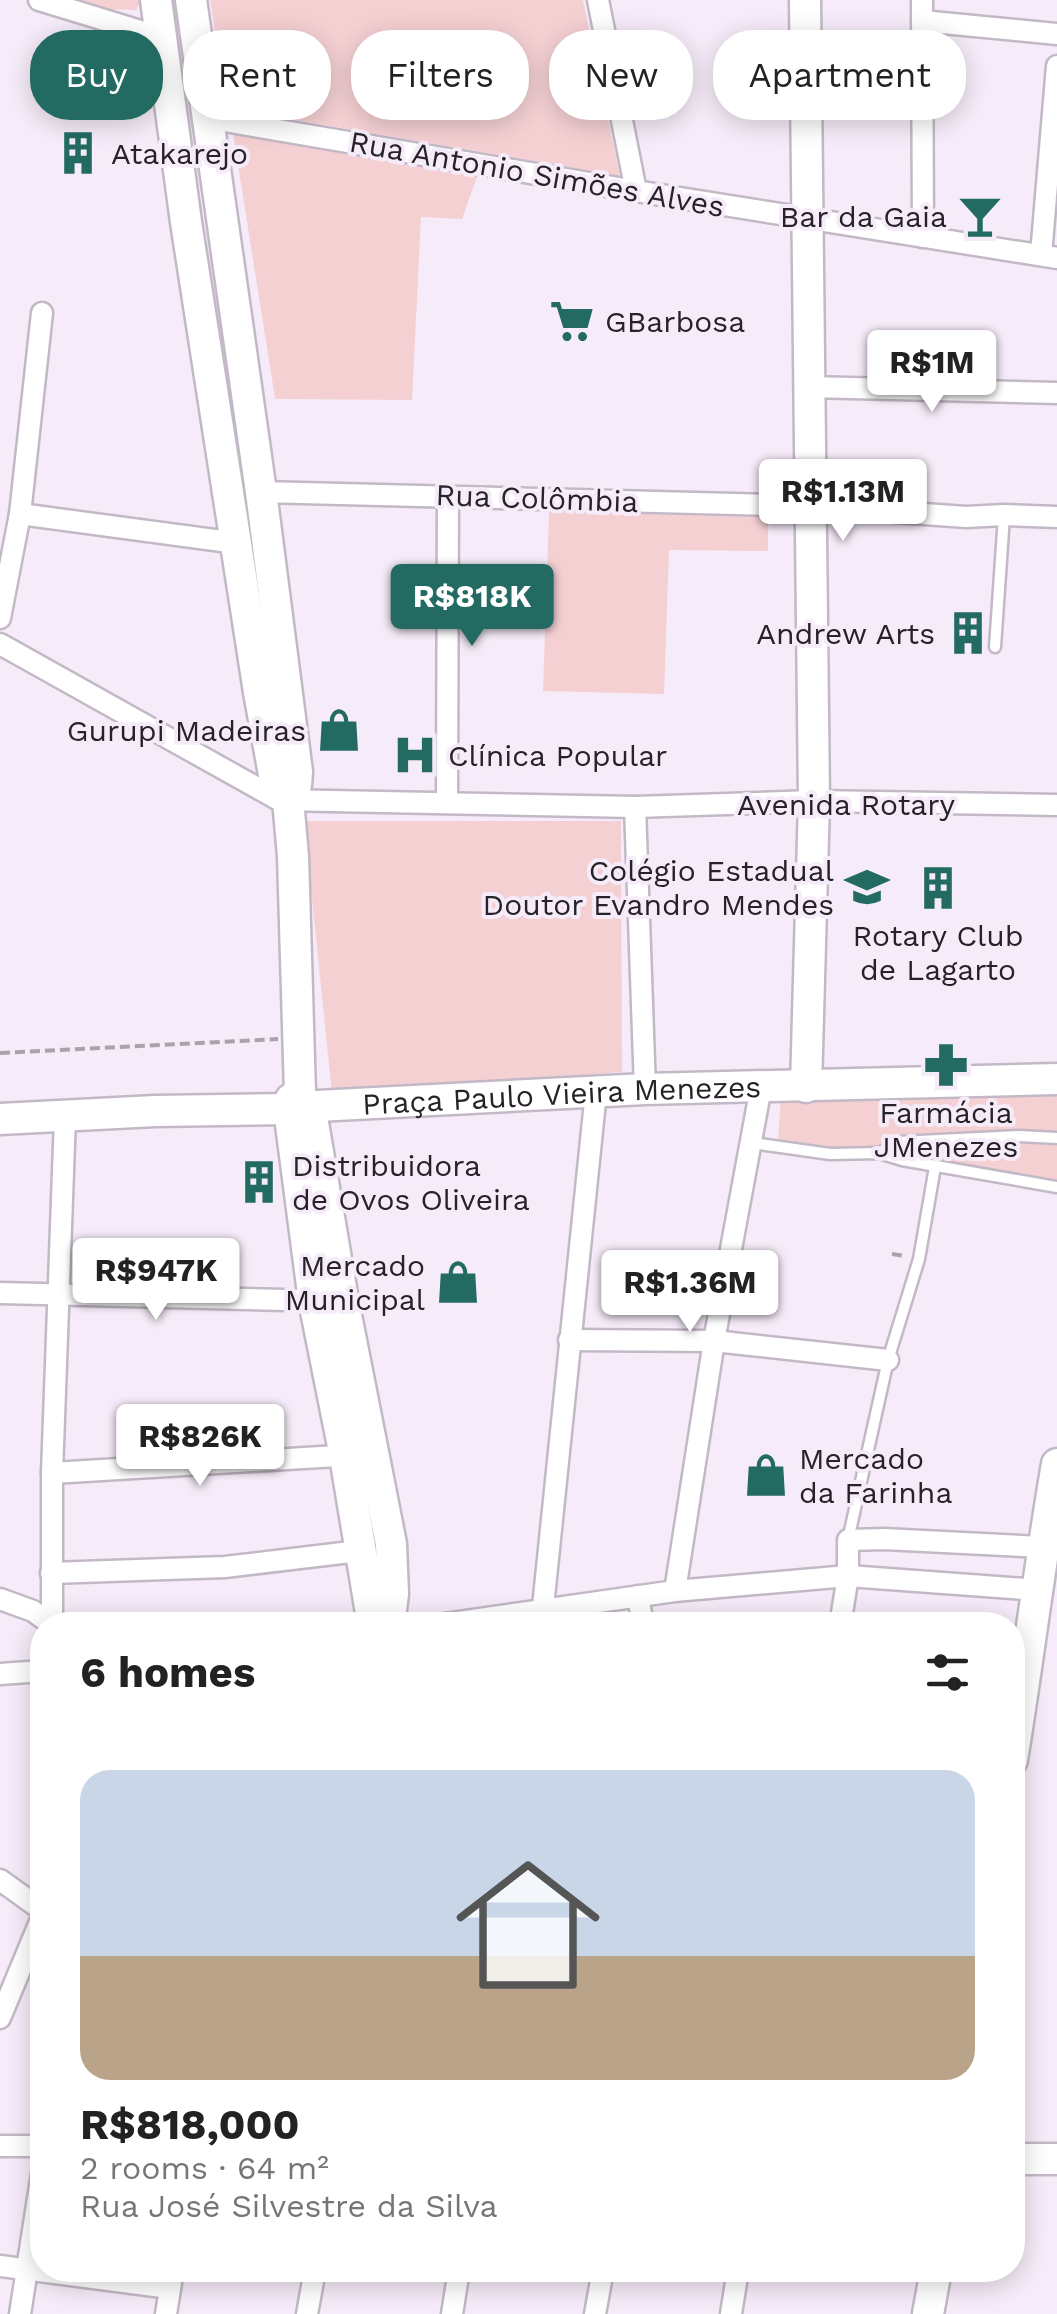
<!DOCTYPE html>
<meta charset="utf-8">
<style>
body{margin:0;font-family:"Work Sans",sans-serif;background:#f2f2f2;color:#222;height:100vh;display:flex;flex-direction:column;font-size:38px;white-space:nowrap}
*{box-sizing:border-box;margin:0}
p{font-size:32px;color:#767676}
.icon{flex:none;width:55px;height:55px;fill:none;stroke:currentColor;stroke-width:2;stroke-linecap:round;stroke-linejoin:round}
.map{position:relative;flex:1;overflow:hidden}
.drawer{position:absolute;left:30px;top:1612px;width:995px;height:670px;display:flex;flex-direction:column;background:#fff;border-radius:40px;box-shadow:0 5px 25px #0003}
.drawer>*{flex:none}
.banner{position:absolute;left:30px;top:30px;width:998px;height:90px;display:flex;gap:20px}
.price{position:absolute;translate:-50% -85px;padding:0 22px;border-radius:10px;background:#fff;color:#222;font-size:32px;line-height:65px;filter:drop-shadow(0 2px 5px #0008)}
.price::after{content:'';position:absolute;left:50%;top:60px;width:30px;height:22px;margin-left:-15px;background:inherit;clip-path:polygon(0 0,100% 0,50% 100%)}
.price.current{background:#236b62;color:#fff}
ul{padding:0;list-style:none}
li{display:grid;align-content:center;gap:20px;height:530px;padding:0 50px}
li+li{border-top:2px solid #e0e0e0}
li span{display:grid;place-items:center;height:310px;border-radius:30px;color:#555}
li>.icon{margin-inline-start:auto}
span .icon{width:180px;height:180px;fill:#fffc;stroke-width:1}
li b{font-size:42px}
h2{display:flex;justify-content:space-between;align-items:center;height:120px;padding:0 50px;font-size:42px}
.tag{padding:0 35px;border-radius:40px;background:#fff;box-shadow:0 5px 25px #0003;font-size:35px;line-height:90px}
.tag.current{background:#236b62;color:#fff}
.map>svg:first-child{display:block}
</style>
<div class="map">
<svg width="1057" height="2314" viewBox="0 0 1057 2314">
<rect width="100%" height="100%" fill="#f6ecf9"/>
<g fill="#f5d0d3">
<path d="M 69,0 L 141,0 L 141,1 L 136,10 L 99,9 Z"/>
<path d="M 210,0 L 583,0 L 620,176 L 227,108 Z"/>
<path d="M 233,133 L 478,174 L 462,219 L 421,217 L 412,400 L 275,399 Z"/>
<path d="M 549,512 L 768,517 L 768,551 L 669,550 L 664,694 L 543,691 Z"/>
<path d="M 304,821 L 621,821 L 622,1072 L 332,1094 Z"/>
<path d="M 1057,1092 L 1057,1191 L 778,1141 L 781,1096 Z"/>
</g>
<g fill="none" stroke-linecap="round" stroke-linejoin="round">
<g stroke="#c3b9c6" stroke-width="15">
<g id="lane">
<path d="M 995,647 L 1004,516"/>
<path d="M 752,1143 L 830,1154 L 879,1153 L 902,1160 L 1057,1187"/>
<path d="M 879,1153 L 899,1142 L 1019,1136 L 1057,1138"/>
<path d="M 848,1540 L 888,1360 L 919,1259 L 935,1167"/>
</g>
</g>
<g stroke="#c3b9c6" stroke-width="25">
<g id="street">
<path d="M 39,0 L 160,37"/>
<path d="M 598,0 L 636,191"/>
<path d="M 922,0 L 923,237"/>
<path d="M 922,21 L 1057,34"/>
<path d="M 207,118 L 636,191 L 1057,258"/>
<path d="M 1041,255 L 1057,66"/>
<path d="M 808,387 L 1057,393"/>
<path d="M 261,492 L 813,506 L 966,517 L 1004,515 L 1057,517"/>
<path d="M 20,514 L 237,543"/>
<path d="M 0,618 L 20,514 L 42,313"/>
<path d="M 0,644 L 279,800 L 635,807 L 814,801 L 1057,805"/>
<path d="M 447,802 L 448,496"/>
<path d="M 635,807 L 645,1089"/>
<path d="M 0,1293 L 323,1301"/>
<path d="M 569,1340 L 714,1341 L 888,1360"/>
<path d="M 52,1473 L 354,1455"/>
<path d="M 51,1573 L 225,1567 L 359,1551"/>
<path d="M 675,1591 L 714,1341 L 761,1087"/>
<path d="M 638,1596 L 643,1625"/>
<path d="M 0,1599 L 33,1611 L 52,1625"/>
<path d="M 52,1625 L 52,1473 L 65,1117"/>
<path d="M 437,1625 L 675,1591 L 848,1576 L 1038,1590"/>
<path d="M 546,1625 L 543,1607 L 596,1092"/>
<path d="M 840,1625 L 848,1576 L 848,1540 L 884,1539 L 1041,1547"/>
<path d="M 0,1674 L 42,1671"/>
<path d="M 0,1880 L 42,1910"/>
<path d="M 0,2018 L 42,1917"/>
<path d="M 0,2146 L 42,2146"/>
<path d="M 0,2266 L 170,2288"/>
<path d="M 20,2314 L 42,2173"/>
<path d="M 166,2314 L 173,2270"/>
<path d="M 307,2314 L 315,2270"/>
<path d="M 452,2314 L 459,2270"/>
<path d="M 595,2314 L 603,2270"/>
<path d="M 731,2314 L 738,2270"/>
</g>
</g>
<g stroke="#c3b9c6" stroke-width="35">
<g id="secondary">
<path d="M 156,0 L 186,222 L 259,692 L 275,780 L 288,800 L 293,856 L 300,1093 L 291,1099 L 289,1109 L 314,1301 L 345,1456 L 373,1625"/>
<path d="M 191,0 L 261,492 L 297,772 L 296,785 L 288,800"/>
<path d="M 805,0 L 814,801 L 806,1087"/>
<path id="s1" d="M 317,1106 L 645,1089 L 1057,1079"/>
<path d="M 312,1117 L 343,1300 L 391,1544 L 393,1594 L 389,1625"/>
<path d="M 0,1119 L 155,1111 L 289,1109"/>
<path d="M 1012,1760 C 1028,1661 1040,1562 1057,1464"/>
<path d="M 1012,2159 L 1057,2159"/>
<path d="M 928,2314 L 936,2270"/>
</g>
</g>
<g stroke="#a9a1ab" stroke-width="4" stroke-dasharray="10 5" stroke-linecap="butt">
<path d="M 0,1053 L 278,1039"/>
<path d="M 892,1254 L 905,1256"/>
</g>
<use href="#lane" stroke="#fff" stroke-width="10"/>
<use href="#street" stroke="#fff" stroke-width="20"/>
<use href="#secondary" stroke="#fff" stroke-width="30"/>
</g>
<defs>
<g id="building-bare" transform="scale(3.45)"><path d="M-4-6H4V6H1V3H-1V6H-4ZM-2.5-4.3h1.7v1.8h-1.7ZM.8-4.3h1.7v1.8H.8ZM-2.5-1h1.7V.8h-1.7ZM.8-1h1.7V.8H.8Z" fill="#236b62" stroke="#f6ecf9" stroke-width="2.5" paint-order="stroke"/></g>
<g id="bar-bare" transform="scale(3.45)"><path d="M-6-5H6L.8 .8V4.5H3.5V6h-7V4.5H-.8V.8Z" fill="#236b62" stroke="#f6ecf9" stroke-width="2.5" paint-order="stroke"/></g>
<g id="supermarket-bare" transform="scale(3.45)"><path d="M-6-5.5h2.5l.6 2H6L4.5 2H-2.5L-4.4-4H-6ZM-1.5 3.2a1.3 1.3 0 1 0 .1 0ZM3 3.2a1.3 1.3 0 1 0 .1 0Z" fill="#236b62" stroke="#f6ecf9" stroke-width="2.5" paint-order="stroke"/></g>
<g id="shop-bare" transform="scale(3.45)"><path d="M-5-2.5h2.3a2.7 3.5 0 0 1 5.4 0H5L5.5 6h-11ZM-1.5-2.5h3a1.5 2.3 0 0 0-3 0Z" fill="#236b62" stroke="#f6ecf9" stroke-width="2.5" paint-order="stroke"/></g>
<g id="hospital-bare" transform="scale(3.45)"><path d="M-5-5h3v3.5h4V-5h3V5h-3V1.5h-4V5h-3Z" fill="#236b62" stroke="#f6ecf9" stroke-width="2.5" paint-order="stroke"/></g>
<g id="school-bare" transform="scale(3.45)"><path d="M0-5L7-2L0 1L-7-2ZM-4 1L0 2.5L4 1V4Q0 6-4 4Z" fill="#236b62" stroke="#f6ecf9" stroke-width="2.5" paint-order="stroke"/></g>
<g id="pharmacy-bare" transform="scale(3.45)"><path d="M-2-6h4v4h4v4h-4v4h-4v-4h-4v-4h4Z" fill="#236b62" stroke="#f6ecf9" stroke-width="2.5" paint-order="stroke"/></g>
</defs>
<g fill-rule="evenodd">
<use href="#building-bare" x="78" y="153"/>
<use href="#bar-bare" x="980" y="216"/>
<use href="#supermarket-bare" x="572" y="321"/>
<use href="#building-bare" x="968" y="633"/>
<use href="#shop-bare" x="339" y="730"/>
<use href="#hospital-bare" x="415" y="755"/>
<use href="#school-bare" x="867" y="887"/>
<use href="#building-bare" x="938" y="888"/>
<use href="#pharmacy-bare" x="946" y="1065"/>
<use href="#building-bare" x="259" y="1182"/>
<use href="#shop-bare" x="458" y="1282"/>
<use href="#shop-bare" x="766" y="1475"/>
</g>
<g text-anchor="middle" dominant-baseline="central" stroke-width="8" stroke-linejoin="round" paint-order="stroke">
<g font-size="30" fill="#262227" stroke="#f6ecf9" text-anchor="start">
<text x="111" y="153">Atakarejo</text>
<text x="947" y="216" text-anchor="end">Bar da Gaia</text>
<text x="605" y="321">GBarbosa</text>
<text x="935" y="633" text-anchor="end">Andrew Arts</text>
<text x="306" y="730" text-anchor="end">Gurupi Madeiras</text>
<text x="448" y="755">Clínica Popular</text>
<text x="834" y="870" text-anchor="end">Colégio Estadual<tspan x="834" dy="34">Doutor Evandro Mendes</tspan></text>
<text x="938" y="935" text-anchor="middle">Rotary Club<tspan x="938" dy="34">de Lagarto</tspan></text>
<text x="946" y="1112" text-anchor="middle">Farmácia<tspan x="946" dy="34">JMenezes</tspan></text>
<text x="292" y="1165">Distribuidora<tspan x="292" dy="34">de Ovos Oliveira</tspan></text>
<text x="425" y="1265" text-anchor="end">Mercado<tspan x="425" dy="34">Municipal</tspan></text>
<text x="799" y="1458">Mercado<tspan x="799" dy="34">da Farinha</tspan></text>
</g>
<g font-size="30" fill="#262227" stroke="#f6ecf9">
<text transform="translate(537 174) rotate(10)">Rua Antonio Simões Alves</text>
<text transform="translate(537 498) rotate(2)">Rua Colômbia</text>
<text x="846" y="804">Avenida Rotary</text>
<text stroke="none"><textPath href="#s1" startOffset="245">Praça Paulo Vieira Menezes</textPath></text>
</g>
</g>
</svg>
<b class="price" style="left:932px;top:415px">R$1M</b>
<b class="price" style="left:843px;top:544px">R$1.13M</b>
<b class="price current" style="left:472px;top:649px">R$818K</b>
<b class="price" style="left:156px;top:1323px">R$947K</b>
<b class="price" style="left:690px;top:1335px">R$1.36M</b>
<b class="price" style="left:200px;top:1489px">R$826K</b>
<div class="banner">
<a class="tag current">Buy</a>
<a class="tag">Rent</a>
<a class="tag">Filters</a>
<a class="tag">New</a>
<a class="tag">Apartment</a>
</div>
<section class="drawer">
<h2>6 homes<svg class="icon" aria-label="filters" viewBox="0 0 24 24"><path d="M4 7h16M4 17h16"/><circle cx="9" cy="7" r="2"/><circle cx="15" cy="17" r="2"/></svg></h2>
<ul>
<li><span style="background:linear-gradient(#c9d6e8 60%,#b9a48a 0)"><svg class="icon" aria-label="home" viewBox="0 0 24 24"><path d="M3 11l9-7 9 7M6 9v11h12V9"/></svg></span><div><b>R$818,000</b><p>2 rooms · 64 m²</p><p>Rua José Silvestre da Silva</p></div></li>
</ul>
</section>
</div>
